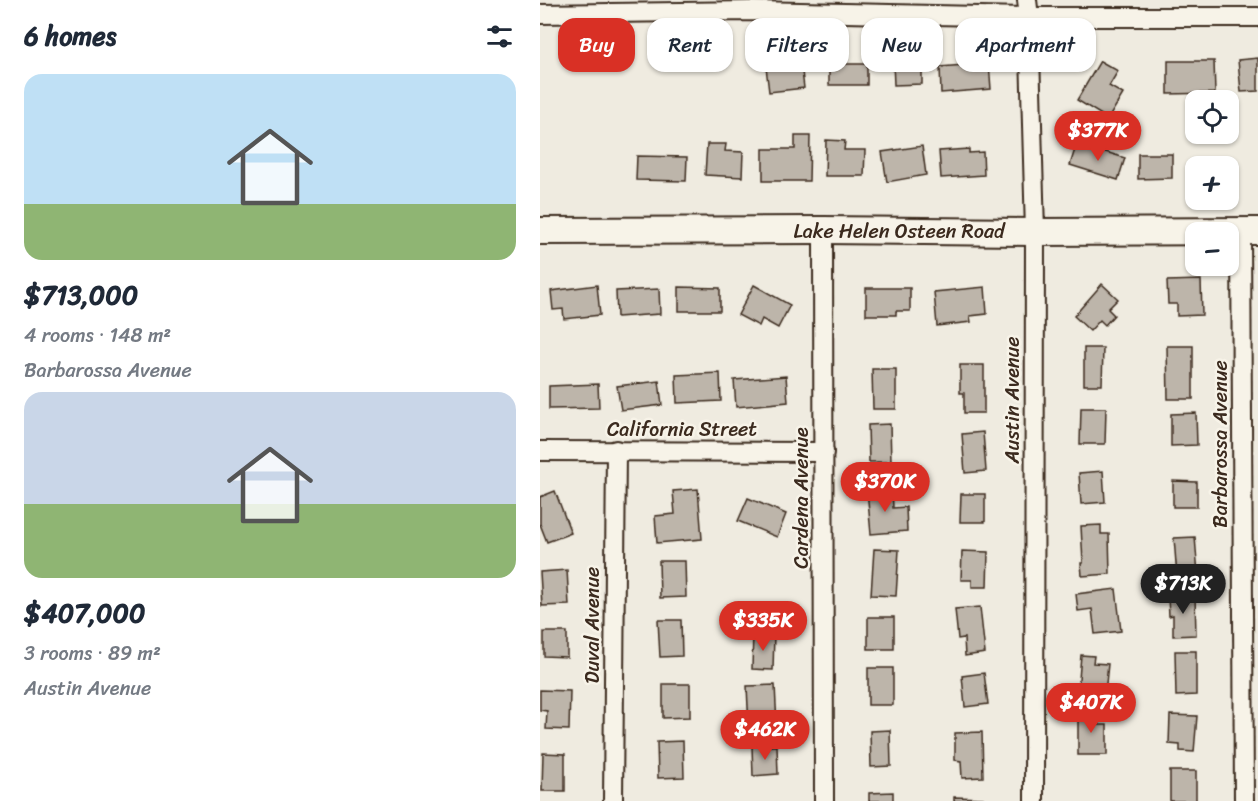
<!DOCTYPE html>
<meta charset="utf-8">
<style>
body{margin:0;font-family:Sriracha,sans-serif;background:#f2f2f3;color:#1f2937;height:100vh;display:flex;flex-direction:column;font-size:22px;white-space:nowrap}
*{box-sizing:border-box;margin:0}
p{font-size:20px;color:#747a83}
.icon{flex:none;width:33px;height:33px;fill:none;stroke:currentColor;stroke-width:2;stroke-linecap:round;stroke-linejoin:round}
.map{position:relative;flex:1;overflow:hidden}
.drawer{display:flex;flex-direction:column;background:#fff;width:540px}
.drawer>*{flex:none}
.hud{position:absolute;left:18px;top:18px;width:570px;height:54px;display:flex;gap:12px}
.tools{position:absolute;left:645px;top:90px;display:grid;gap:12px}
.tools a{display:grid;place-items:center;width:54px;height:54px;border-radius:12px;background:#fff;box-shadow:0 2px 4px #0004;font-size:30px}
.price{position:absolute;translate:-50% -51px;padding:0 14px;border-radius:21px;background:#d93025;color:#fff;font-size:20px;line-height:39px;filter:drop-shadow(0 2px 3px #0008)}
.price::after{content:'';position:absolute;left:50%;top:36px;width:18px;height:14px;margin-left:-9px;background:inherit;clip-path:polygon(0 0,100% 0,50% 100%)}
.price.current{background:#222;color:#fff}
ul{padding:0;list-style:none}
li{display:grid;align-content:center;gap:12px;height:318px;padding:0 24px}
li span{display:grid;place-items:center;height:186px;border-radius:18px;color:#555}
li>.icon{margin-inline-start:auto}
span .icon{width:108px;height:108px;fill:#fffc;stroke-width:1}
li b{font-size:26px}
h2{display:flex;justify-content:space-between;align-items:center;height:72px;padding:0 24px;font-size:26px}
.pill{padding:0 21px;border-radius:18px;background:#fff;box-shadow:0 2px 4px #0004;font-size:21px;line-height:54px}
.pill.current{background:#d93025;color:#fff}
main{display:flex;flex:1;min-height:0}
.map>svg:first-child{display:block}
</style>
<main>
<section class="drawer">
<h2>6 homes<svg class="icon" aria-label="filters" viewBox="0 0 24 24"><path d="M4 7h16M4 17h16"/><circle cx="9" cy="7" r="2"/><circle cx="15" cy="17" r="2"/></svg></h2>
<ul>
<li><span style="background:linear-gradient(#bfe0f5 70%,#8fb573 0)"><svg class="icon" aria-label="home" viewBox="0 0 24 24"><path d="M3 11l9-7 9 7M6 9v11h12V9"/></svg></span><div><b>$713,000</b><p>4 rooms · 148 m²</p><p>Barbarossa Avenue</p></div></li>
<li><span style="background:linear-gradient(#c9d6e8 60%,#8fb573 0)"><svg class="icon" aria-label="home" viewBox="0 0 24 24"><path d="M3 11l9-7 9 7M6 9v11h12V9"/></svg></span><div><b>$407,000</b><p>3 rooms · 89 m²</p><p>Austin Avenue</p></div></li>
</ul>
</section>
<div class="map">
<svg width="718" height="801" viewBox="0 0 718 801">
<rect width="100%" height="100%" fill="#efebe0"/>
<filter id="ink" filterUnits="userSpaceOnUse"><feTurbulence type="fractalNoise" baseFrequency=".0167" numOctaves="2"/><feDisplacementMap in="SourceGraphic" scale="12" xChannelSelector="R" yChannelSelector="G"/><feConvolveMatrix kernelMatrix="1 2 1 2 8 2 1 2 1" color-interpolation-filters="sRGB"/></filter>
<g filter="url(#ink)">
<g fill="#bdb5aa" stroke="#3b2a1e" stroke-width="1.5">
<path d="M 718,58 L 718,91 L 701,92 L 698,60 Z"/>
<path d="M 382,60 L 382,84 L 354,85 L 353,62 Z"/>
<path d="M 560,61 L 578,71 L 569,86 L 583,94 L 568,119 L 537,100 Z"/>
<path d="M 628,61 L 674,61 L 675,93 L 628,94 Z"/>
<path d="M 261,63 L 264,88 L 229,92 L 226,67 Z"/>
<path d="M 449,63 L 451,89 L 401,93 L 400,67 Z"/>
<rect x="289" y="64" width="38" height="21"/>
<path d="M 255,136 L 270,136 L 269,181 L 223,181 L 223,149 L 255,149 Z"/>
<path d="M 286,140 L 305,141 L 304,150 L 325,150 L 324,176 L 285,176 Z"/>
<path d="M 537,143 L 585,158 L 578,180 L 530,165 Z"/>
<path d="M 167,144 L 186,144 L 185,151 L 203,152 L 202,177 L 165,175 Z"/>
<path d="M 382,146 L 386,175 L 347,182 L 342,152 Z"/>
<path d="M 429,149 L 429,153 L 443,152 L 444,175 L 401,178 L 399,151 Z"/>
<path d="M 598,154 L 632,154 L 632,178 L 598,179 Z"/>
<path d="M 97,156 L 147,157 L 146,181 L 96,180 Z"/>
<path d="M 661,280 L 662,315 L 637,316 L 637,304 L 628,304 L 627,281 Z"/>
<path d="M 562,284 L 578,299 L 568,309 L 574,315 L 565,325 L 560,320 L 550,331 L 534,316 Z"/>
<path d="M 57,285 L 60,315 L 24,319 L 23,309 L 13,310 L 11,291 Z"/>
<path d="M 214,285 L 250,305 L 238,328 L 222,319 L 219,326 L 198,315 Z"/>
<path d="M 139,287 L 180,288 L 180,311 L 139,311 Z"/>
<path d="M 445,287 L 447,314 L 430,316 L 431,322 L 397,326 L 394,292 Z"/>
<path d="M 326,288 L 370,288 L 370,311 L 356,311 L 356,315 L 326,315 Z"/>
<path d="M 119,289 L 120,314 L 77,317 L 76,291 Z"/>
<path d="M 627,346 L 653,346 L 653,399 L 628,399 Z"/>
<path d="M 544,348 L 563,348 L 562,385 L 544,385 Z"/>
<path d="M 420,365 L 444,365 L 444,413 L 424,413 L 424,393 L 420,393 Z"/>
<path d="M 332,369 L 356,369 L 356,409 L 333,409 Z"/>
<path d="M 180,373 L 181,401 L 137,403 L 136,375 Z"/>
<path d="M 246,376 L 248,402 L 196,407 L 194,380 Z"/>
<path d="M 119,381 L 122,405 L 81,410 L 77,386 Z"/>
<path d="M 58,384 L 59,408 L 9,409 L 9,386 Z"/>
<path d="M 541,408 L 566,408 L 565,444 L 540,444 Z"/>
<path d="M 656,413 L 657,445 L 631,446 L 631,414 Z"/>
<path d="M 350,424 L 351,462 L 329,462 L 328,425 Z"/>
<path d="M 443,432 L 446,471 L 425,473 L 422,434 Z"/>
<path d="M 563,471 L 565,502 L 541,504 L 539,473 Z"/>
<path d="M 633,481 L 657,482 L 657,507 L 633,507 Z"/>
<path d="M 352,488 L 353,508 L 366,507 L 367,531 L 331,534 L 327,490 Z"/>
<path d="M 158,489 L 162,539 L 117,543 L 115,516 L 135,514 L 133,491 Z"/>
<path d="M 15,491 L 31,533 L 7,542 L 0,524 L 0,497 Z"/>
<path d="M 421,494 L 445,494 L 445,522 L 420,522 Z"/>
<path d="M 208,498 L 246,514 L 237,537 L 198,521 Z"/>
<path d="M 561,525 L 561,534 L 569,534 L 570,574 L 542,576 L 541,563 L 543,563 L 541,526 Z"/>
<path d="M 655,537 L 658,574 L 637,576 L 634,538 Z"/>
<path d="M 334,549 L 359,550 L 356,596 L 331,595 Z"/>
<path d="M 422,551 L 448,552 L 447,587 L 432,587 L 432,580 L 421,580 Z"/>
<path d="M 119,561 L 145,561 L 146,597 L 120,598 Z"/>
<path d="M 27,570 L 29,605 L 2,606 L 0,572 Z"/>
<path d="M 576,589 L 581,631 L 555,634 L 552,609 L 538,611 L 536,594 Z"/>
<path d="M 655,596 L 656,635 L 633,636 L 633,615 L 629,616 L 628,597 Z"/>
<path d="M 440,607 L 445,653 L 425,656 L 424,638 L 418,639 L 415,609 Z"/>
<rect x="328" y="617" width="26" height="32"/>
<path d="M 118,620 L 141,620 L 142,656 L 120,657 Z"/>
<path d="M 4,632 L 27,632 L 27,657 L 4,656 Z"/>
<path d="M 213,633 L 234,634 L 233,670 L 212,669 Z"/>
<path d="M 635,651 L 656,651 L 656,695 L 636,696 Z"/>
<path d="M 541,655 L 554,656 L 553,663 L 568,664 L 565,693 L 538,691 Z"/>
<rect x="328" y="668" width="25" height="37"/>
<path d="M 444,673 L 448,704 L 425,707 L 422,676 Z"/>
<path d="M 123,684 L 150,684 L 150,717 L 123,718 Z"/>
<path d="M 235,685 L 237,726 L 209,728 L 207,686 Z"/>
<path d="M 0,690 L 30,691 L 29,730 L 6,729 L 7,711 L 0,710 Z"/>
<path d="M 538,710 L 559,710 L 559,725 L 567,725 L 567,755 L 538,755 Z"/>
<path d="M 630,715 L 657,716 L 654,752 L 640,751 L 640,745 L 629,744 Z"/>
<path d="M 350,730 L 351,766 L 331,767 L 330,731 Z"/>
<path d="M 442,732 L 443,777 L 422,778 L 421,761 L 415,760 L 415,733 Z"/>
<path d="M 143,741 L 144,777 L 118,778 L 117,742 Z"/>
<path d="M 212,746 L 237,746 L 238,774 L 213,776 Z"/>
<path d="M 3,753 L 25,754 L 25,791 L 2,791 Z"/>
<rect x="630" y="771" width="26" height="30"/>
<path d="M 353,792 L 353,801 L 329,801 L 329,793 Z"/>
<path d="M 414,797 L 443,798 L 443,801 L 414,801 Z"/>
</g>
<g fill="none" stroke-linecap="round" stroke-linejoin="round">
<g stroke="#3b2a1e" stroke-width="22">
<g id="street">
<path d="M 487,0 L 489,17 L 495,232 L 494,801"/>
<path d="M 0,14 L 210,11 L 489,17 L 718,17"/>
<path d="M 283,230 L 284,801"/>
<path d="M 701,231 L 704,801"/>
<path d="M 0,451 L 284,452"/>
<path d="M 73,801 L 76,450"/>
</g>
</g>
<g stroke="#3b2a1e" stroke-width="30">
<path id="secondary" d="M 0,231 L 283,230 L 495,232 L 718,231"/>
</g>
<use href="#street" stroke="#f7f3e8" stroke-width="18"/>
<use href="#secondary" stroke="#f7f3e8" stroke-width="26"/>
</g>
</g>
<g text-anchor="middle" dominant-baseline="central" stroke-width="5" stroke-linejoin="round" paint-order="stroke">
<g font-size="20" fill="#3b2a1e" stroke="#f7f3e8">
<text x="359" y="231">Lake Helen Osteen Road</text>
<text transform="translate(472 400) rotate(-90)">Austin Avenue</text>
<text x="142" y="429">California Street</text>
<text transform="translate(680 444) rotate(-90)">Barbarossa Avenue</text>
<text transform="translate(261 498) rotate(-90)">Cardena Avenue</text>
<text transform="translate(52 625) rotate(-90)">Duval Avenue</text>
</g>
</g>
</svg>
<div class="tools">
<a><svg class="icon" aria-label="locate" viewBox="0 0 24 24"><circle cx="12" cy="12" r="6"/><path d="M12 2v4M12 18v4M2 12h4M18 12h4"/></svg></a>
<a>+</a>
<a>−</a>
</div>
<b class="price" style="left:558px;top:162px">$377K</b>
<b class="price" style="left:345px;top:513px">$370K</b>
<b class="price current" style="left:643px;top:615px">$713K</b>
<b class="price" style="left:223px;top:652px">$335K</b>
<b class="price" style="left:551px;top:734px">$407K</b>
<b class="price" style="left:225px;top:761px">$462K</b>
<div class="hud">
<a class="pill current">Buy</a>
<a class="pill">Rent</a>
<a class="pill">Filters</a>
<a class="pill">New</a>
<a class="pill">Apartment</a>
</div>
</div>
</main>
